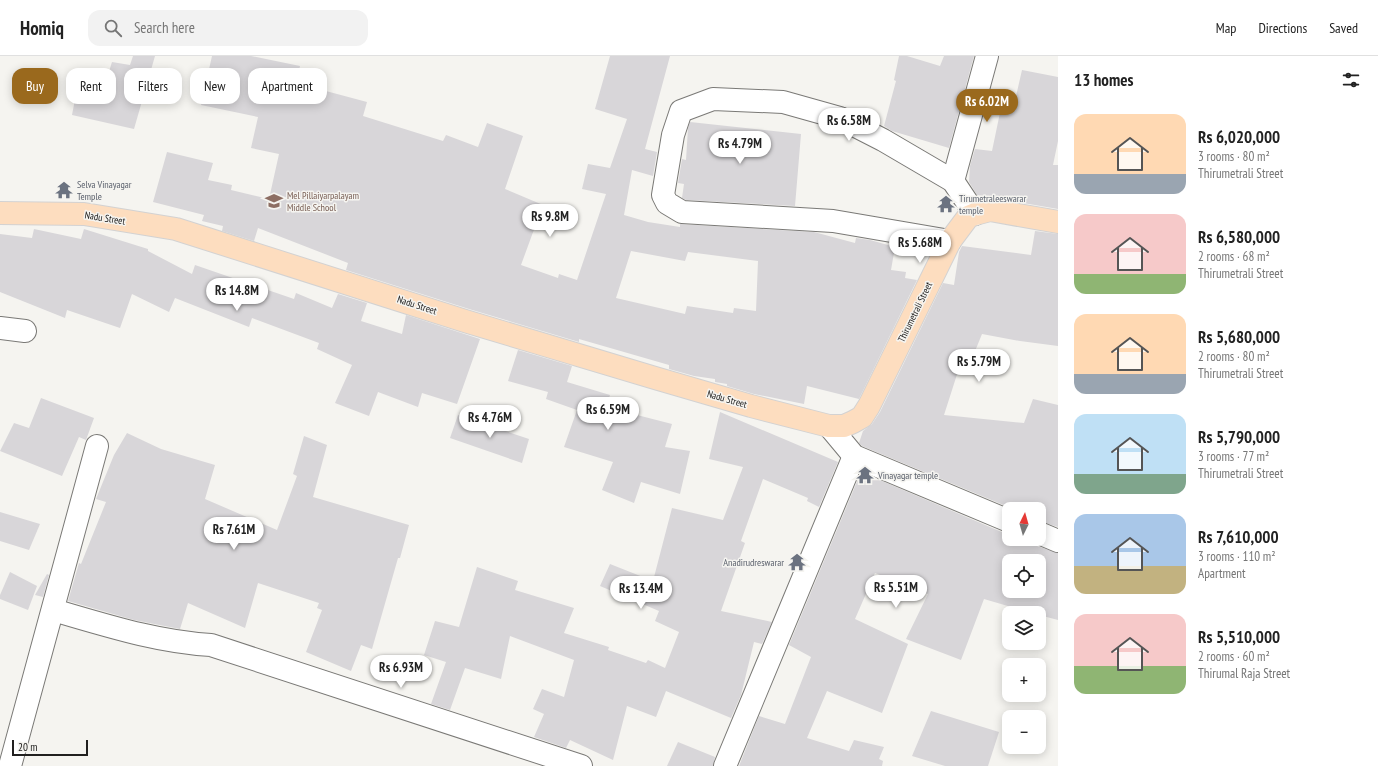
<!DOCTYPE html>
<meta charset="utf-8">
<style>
body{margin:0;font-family:"PT Sans Narrow",sans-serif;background:#f2f2f2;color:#222;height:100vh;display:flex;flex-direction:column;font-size:15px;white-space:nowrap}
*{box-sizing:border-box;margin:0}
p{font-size:13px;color:#767676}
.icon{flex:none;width:22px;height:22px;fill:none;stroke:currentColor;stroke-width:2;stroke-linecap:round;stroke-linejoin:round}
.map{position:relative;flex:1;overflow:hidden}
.drawer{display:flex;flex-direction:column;background:#fff;width:320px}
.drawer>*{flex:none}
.hud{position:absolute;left:12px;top:12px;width:380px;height:36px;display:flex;gap:8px}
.needle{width:26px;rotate:5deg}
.fabs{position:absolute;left:1002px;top:446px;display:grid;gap:8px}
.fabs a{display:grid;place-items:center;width:44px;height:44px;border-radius:8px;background:#fff;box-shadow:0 2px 10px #0003;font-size:20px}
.scale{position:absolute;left:12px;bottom:10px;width:76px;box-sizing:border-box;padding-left:4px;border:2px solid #21201f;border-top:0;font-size:11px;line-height:14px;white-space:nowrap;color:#21201f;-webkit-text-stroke:3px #f5f4f0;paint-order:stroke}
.price{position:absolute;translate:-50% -34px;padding:0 9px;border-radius:14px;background:#fff;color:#222;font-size:13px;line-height:26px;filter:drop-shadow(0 1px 2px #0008)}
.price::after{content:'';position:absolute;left:50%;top:24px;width:12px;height:9px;margin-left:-6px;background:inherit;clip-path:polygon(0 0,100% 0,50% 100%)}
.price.current{background:#9a691d;color:#fff}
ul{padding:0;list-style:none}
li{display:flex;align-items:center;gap:12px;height:100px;padding:0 16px}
li span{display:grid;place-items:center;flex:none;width:112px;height:80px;border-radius:12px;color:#555}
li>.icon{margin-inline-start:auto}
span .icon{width:48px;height:48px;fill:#fffc;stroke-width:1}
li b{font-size:17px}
h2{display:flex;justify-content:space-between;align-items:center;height:48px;padding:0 16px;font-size:17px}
.pill{padding:0 14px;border-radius:12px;background:#fff;box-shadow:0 2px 10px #0003;font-size:14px;line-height:36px}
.pill.current{background:#9a691d;color:#fff}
header{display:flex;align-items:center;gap:24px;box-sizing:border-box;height:56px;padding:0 20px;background:#fff;border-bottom:1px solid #e0e0e0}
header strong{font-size:19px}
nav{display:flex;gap:22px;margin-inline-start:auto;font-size:14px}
.search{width:280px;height:36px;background:#f2f2f2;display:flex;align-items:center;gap:10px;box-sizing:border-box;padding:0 14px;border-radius:12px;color:#767676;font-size:15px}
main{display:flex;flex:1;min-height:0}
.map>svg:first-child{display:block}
</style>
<header>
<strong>Homiq</strong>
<div class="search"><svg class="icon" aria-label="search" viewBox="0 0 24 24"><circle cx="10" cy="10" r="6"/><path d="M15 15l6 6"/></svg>Search here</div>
<nav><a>Map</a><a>Directions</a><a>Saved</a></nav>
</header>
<main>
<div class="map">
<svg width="1058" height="710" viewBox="0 0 1058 710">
<rect width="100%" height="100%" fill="#f5f4f0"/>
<g fill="#d8d6d9" fill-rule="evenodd">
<path d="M 133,0 L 155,0 L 134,73 L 72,59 L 80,17 L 106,25 L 112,6 L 130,9 Z"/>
<path d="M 212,0 L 251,0 L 300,10 L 296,27 L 367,46 L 363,60 L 443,85 L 446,79 L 478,91 L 487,67 L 523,80 L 505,133 L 543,149 L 521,209 L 558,222 L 559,218 L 577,224 L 606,138 L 582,133 L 588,108 L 610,112 L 627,63 L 595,53 L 610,0 L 670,0 L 645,93 L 657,96 L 653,120 L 632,114 L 624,159 L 648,166 L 680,171 L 680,168 L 814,176 L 855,187 L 856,182 L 870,184 L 895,191 L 891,214 L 906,216 L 905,222 L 917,224 L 859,343 L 807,330 L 804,348 L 754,338 L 727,330 L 727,328 L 715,326 L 715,323 L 694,320 L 669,313 L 669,309 L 579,283 L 579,286 L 469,253 L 346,214 L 348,207 L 258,172 L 254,185 L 222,175 L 223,170 L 202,165 L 204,159 L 153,146 L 167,96 L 213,107 L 208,124 L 232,129 L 231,134 L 269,143 L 279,98 L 251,92 L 258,61 L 201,49 ZM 631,195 L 685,205 L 688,196 L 758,205 L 756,255 L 734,252 L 733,257 L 687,250 L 685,258 L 616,242 Z"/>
<path d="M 899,0 L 907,0 L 940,10 L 944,0 L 974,0 L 949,92 L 892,75 L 884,70 L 896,25 L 894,24 Z"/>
<path d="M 1022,14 L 1058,21 L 1058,85 L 1053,109 L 1058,109 L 1058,153 L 977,139 L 969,126 L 970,110 L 975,93 L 992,95 L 1002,47 L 1014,49 Z"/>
<path d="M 690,66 L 801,78 L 795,150 L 686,144 L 682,142 L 684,128 L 678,127 L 682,103 L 686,104 L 688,72 Z"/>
<path d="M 34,173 L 81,183 L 84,173 L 148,193 L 148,195 L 192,218 L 195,209 L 294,243 L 296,237 L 332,252 L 338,238 L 367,247 L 361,265 L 402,278 L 406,259 L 480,283 L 457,348 L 422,337 L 418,351 L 378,336 L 369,360 L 335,347 L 352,309 L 317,293 L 319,287 L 252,262 L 249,271 L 175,242 L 169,256 L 132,238 L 120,272 L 67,254 L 65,262 L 0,236 L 0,178 L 32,182 Z"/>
<path d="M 1035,175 L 1058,178 L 1058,290 L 1020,285 L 982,278 L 969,310 L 961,306 L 944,359 L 1024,367 L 1033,343 L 1058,349 L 1058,471 L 1039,465 L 1039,453 L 1013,453 L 862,390 L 859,387 L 863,375 L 872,368 L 880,356 L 943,227 L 954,229 L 959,196 L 962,190 L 1031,199 Z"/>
<path d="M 518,294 L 572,310 L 567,326 L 610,339 L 606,351 L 672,368 L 665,391 L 690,395 L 680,438 L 641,426 L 634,447 L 602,434 L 613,406 L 564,391 L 577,354 L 546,343 L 548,336 L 508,325 Z"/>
<path d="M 41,342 L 94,362 L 86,384 L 79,381 L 62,420 L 0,395 L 14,367 L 29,372 Z"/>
<path d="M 720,356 L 838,406 L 819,451 L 807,445 L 808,442 L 763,423 L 741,485 L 745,487 L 721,555 L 772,566 L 762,588 L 754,586 L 741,639 L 731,662 L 666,635 L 656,661 L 627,650 L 613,704 L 570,684 L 566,692 L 534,681 L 544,658 L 533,653 L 542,633 L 564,641 L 574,604 L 510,580 L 501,623 L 465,612 L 450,654 L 431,648 L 446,606 L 424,599 L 435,565 L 459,571 L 477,511 L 518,525 L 515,534 L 574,552 L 564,577 L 609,591 L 608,594 L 646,607 L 648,604 L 665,612 L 679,576 L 655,565 L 659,555 L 600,530 L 610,508 L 653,525 L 672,452 L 723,464 L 743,411 L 709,403 Z"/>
<path d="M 458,359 L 529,383 L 522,407 L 450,382 Z"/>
<path d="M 127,377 L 161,393 L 215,409 L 205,443 L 277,474 L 297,420 L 293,418 L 304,380 L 327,389 L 313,441 L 409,469 L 400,502 L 398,502 L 372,593 L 361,589 L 351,615 L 306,596 L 322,554 L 317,552 L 319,547 L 258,527 L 245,572 L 188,547 L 180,573 L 134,564 L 68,545 L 79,507 L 81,508 L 106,446 L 96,443 L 114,399 Z"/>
<path d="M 861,416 L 1004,477 L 1009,477 L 1009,483 L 1028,483 L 1034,489 L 1058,497 L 1058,564 L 1039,559 L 1039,557 L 1032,557 L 984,543 L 961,604 L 906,583 L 928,538 L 875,517 L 855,563 L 908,588 L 882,657 L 827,635 L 807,682 L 849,695 L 854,684 L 884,691 L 879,703 L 883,705 L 882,710 L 739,710 L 759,660 L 785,668 L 811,601 L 789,589 ZM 1009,505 L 1039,505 L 1039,535 L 1009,535 Z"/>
<path d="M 0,456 L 40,468 L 29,494 L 0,485 Z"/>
<path d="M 10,516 L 37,530 L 28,554 L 0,543 L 0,539 Z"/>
<path d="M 47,518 L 49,519 L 43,541 L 35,539 Z"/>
<path d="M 931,655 L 999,676 L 988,710 L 945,710 L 912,700 Z"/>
<path d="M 678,686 L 715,701 L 713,710 L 667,710 Z"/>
</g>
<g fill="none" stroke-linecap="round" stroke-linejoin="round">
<g stroke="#7a7976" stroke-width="24">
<g id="minor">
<path d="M 953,125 L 987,0"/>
<path d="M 950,185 L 833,165 L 682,156 L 667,147 L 663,139 L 673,79 L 681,55 L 713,43 L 783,46 L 840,62 L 883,84 L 953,125 L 975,158"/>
<path d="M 0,272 L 25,275"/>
<path d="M 829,370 L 854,400 L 1009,465"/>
<path d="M 1039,477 L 1058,485"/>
<path d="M 53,554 C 105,569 157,586 211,589 L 581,710"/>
<path d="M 10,710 L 97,390"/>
<path d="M 725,710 L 854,400"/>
</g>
</g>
<g stroke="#d3d2d2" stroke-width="24">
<path id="major" d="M 0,157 L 84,158 L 176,173 L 465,265 L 655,322 L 751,350 L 829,370 L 844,370 L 853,366 L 862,361 L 869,350 L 950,185 L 968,161 L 975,158 L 990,154 L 1058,166"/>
</g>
<use href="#minor" stroke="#fff" stroke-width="22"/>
<use href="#major" stroke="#fdddbf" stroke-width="22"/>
</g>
<defs>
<g id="temple-bare" transform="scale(1.38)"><path d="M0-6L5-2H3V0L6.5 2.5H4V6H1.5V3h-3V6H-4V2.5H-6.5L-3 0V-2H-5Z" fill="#6b7280" stroke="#f5f4f0" stroke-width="2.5" paint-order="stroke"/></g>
<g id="school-bare" transform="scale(1.38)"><path d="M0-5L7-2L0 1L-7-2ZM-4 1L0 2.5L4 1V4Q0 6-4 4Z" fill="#8d6e63" stroke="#f5f4f0" stroke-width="2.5" paint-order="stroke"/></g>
</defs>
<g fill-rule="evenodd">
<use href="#temple-bare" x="64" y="134"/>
<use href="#school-bare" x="274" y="145"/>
<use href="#temple-bare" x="946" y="148"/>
<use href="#temple-bare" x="865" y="419"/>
<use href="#temple-bare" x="797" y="506"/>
</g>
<g text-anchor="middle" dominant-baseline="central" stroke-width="3" stroke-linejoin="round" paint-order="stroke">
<g font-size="10" fill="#5b616d" stroke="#f5f4f0" text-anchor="start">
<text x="77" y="128">Selva Vinayagar<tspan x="77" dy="12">Temple</tspan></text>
<text x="959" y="142">Tirumetraleeswarar<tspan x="959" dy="12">temple</tspan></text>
<text x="878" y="419">Vinayagar temple</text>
<text x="784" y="506" text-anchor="end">Anadirudreswarar</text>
</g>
<g font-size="10" fill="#785e54" stroke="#f5f4f0" text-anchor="start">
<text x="287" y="139">Mel Pillaiyarpalayam<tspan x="287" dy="12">Middle School</tspan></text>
</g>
<g font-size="10" fill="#21201f" stroke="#f5f4f0">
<text transform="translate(105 162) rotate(9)">Nadu Street</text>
<text transform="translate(417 249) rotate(18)">Nadu Street</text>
<text transform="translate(915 256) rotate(-64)">Thirumetrali Street</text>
<text transform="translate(727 343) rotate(16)">Nadu Street</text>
</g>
</g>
</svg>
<div class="fabs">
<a><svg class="needle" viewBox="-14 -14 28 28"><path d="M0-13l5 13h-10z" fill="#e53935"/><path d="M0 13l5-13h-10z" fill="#767676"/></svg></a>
<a><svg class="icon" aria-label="locate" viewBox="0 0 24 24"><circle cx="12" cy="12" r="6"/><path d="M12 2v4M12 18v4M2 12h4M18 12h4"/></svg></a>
<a><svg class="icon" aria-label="layers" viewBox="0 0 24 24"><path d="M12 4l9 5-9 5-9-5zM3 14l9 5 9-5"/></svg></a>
<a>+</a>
<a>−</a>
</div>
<div class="scale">20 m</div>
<b class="price current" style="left:987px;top:67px">Rs 6.02M</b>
<b class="price" style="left:849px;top:86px">Rs 6.58M</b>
<b class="price" style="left:740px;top:109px">Rs 4.79M</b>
<b class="price" style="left:550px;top:182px">Rs 9.8M</b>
<b class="price" style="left:920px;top:208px">Rs 5.68M</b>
<b class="price" style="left:237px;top:256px">Rs 14.8M</b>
<b class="price" style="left:979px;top:327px">Rs 5.79M</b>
<b class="price" style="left:608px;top:375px">Rs 6.59M</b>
<b class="price" style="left:490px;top:383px">Rs 4.76M</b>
<b class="price" style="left:234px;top:495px">Rs 7.61M</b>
<b class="price" style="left:896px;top:553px">Rs 5.51M</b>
<b class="price" style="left:641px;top:554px">Rs 13.4M</b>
<b class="price" style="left:401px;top:633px">Rs 6.93M</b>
<div class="hud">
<a class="pill current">Buy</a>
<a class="pill">Rent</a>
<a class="pill">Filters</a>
<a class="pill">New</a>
<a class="pill">Apartment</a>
</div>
</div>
<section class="drawer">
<h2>13 homes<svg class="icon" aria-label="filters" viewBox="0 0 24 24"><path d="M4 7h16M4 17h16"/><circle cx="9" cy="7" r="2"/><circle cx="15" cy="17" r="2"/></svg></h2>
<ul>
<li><span style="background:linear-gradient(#ffd9b3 75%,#9aa5b1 0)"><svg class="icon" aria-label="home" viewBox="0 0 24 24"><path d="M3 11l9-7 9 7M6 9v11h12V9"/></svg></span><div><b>Rs 6,020,000</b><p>3 rooms · 80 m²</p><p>Thirumetrali Street</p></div></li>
<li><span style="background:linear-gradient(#f6c9c9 75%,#8fb573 0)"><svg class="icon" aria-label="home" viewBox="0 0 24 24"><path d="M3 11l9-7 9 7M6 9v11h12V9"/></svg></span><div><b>Rs 6,580,000</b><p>2 rooms · 68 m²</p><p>Thirumetrali Street</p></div></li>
<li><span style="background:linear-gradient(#ffd9b3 75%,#9aa5b1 0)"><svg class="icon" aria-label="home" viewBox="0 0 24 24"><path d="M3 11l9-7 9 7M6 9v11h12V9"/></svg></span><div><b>Rs 5,680,000</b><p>2 rooms · 80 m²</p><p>Thirumetrali Street</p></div></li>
<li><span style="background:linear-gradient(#bfe0f5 75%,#7fa58c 0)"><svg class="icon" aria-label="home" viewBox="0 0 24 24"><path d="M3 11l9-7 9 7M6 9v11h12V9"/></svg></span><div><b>Rs 5,790,000</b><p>3 rooms · 77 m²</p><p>Thirumetrali Street</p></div></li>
<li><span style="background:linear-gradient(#a9c7e8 65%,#c2b280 0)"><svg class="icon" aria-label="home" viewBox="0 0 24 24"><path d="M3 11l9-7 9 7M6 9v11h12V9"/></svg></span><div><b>Rs 7,610,000</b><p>3 rooms · 110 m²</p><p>Apartment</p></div></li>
<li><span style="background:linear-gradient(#f6c9c9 65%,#8fb573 0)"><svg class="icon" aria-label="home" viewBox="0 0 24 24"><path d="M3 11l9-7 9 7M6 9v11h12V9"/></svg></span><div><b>Rs 5,510,000</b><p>2 rooms · 60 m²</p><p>Thirumal Raja Street</p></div></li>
</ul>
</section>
</main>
